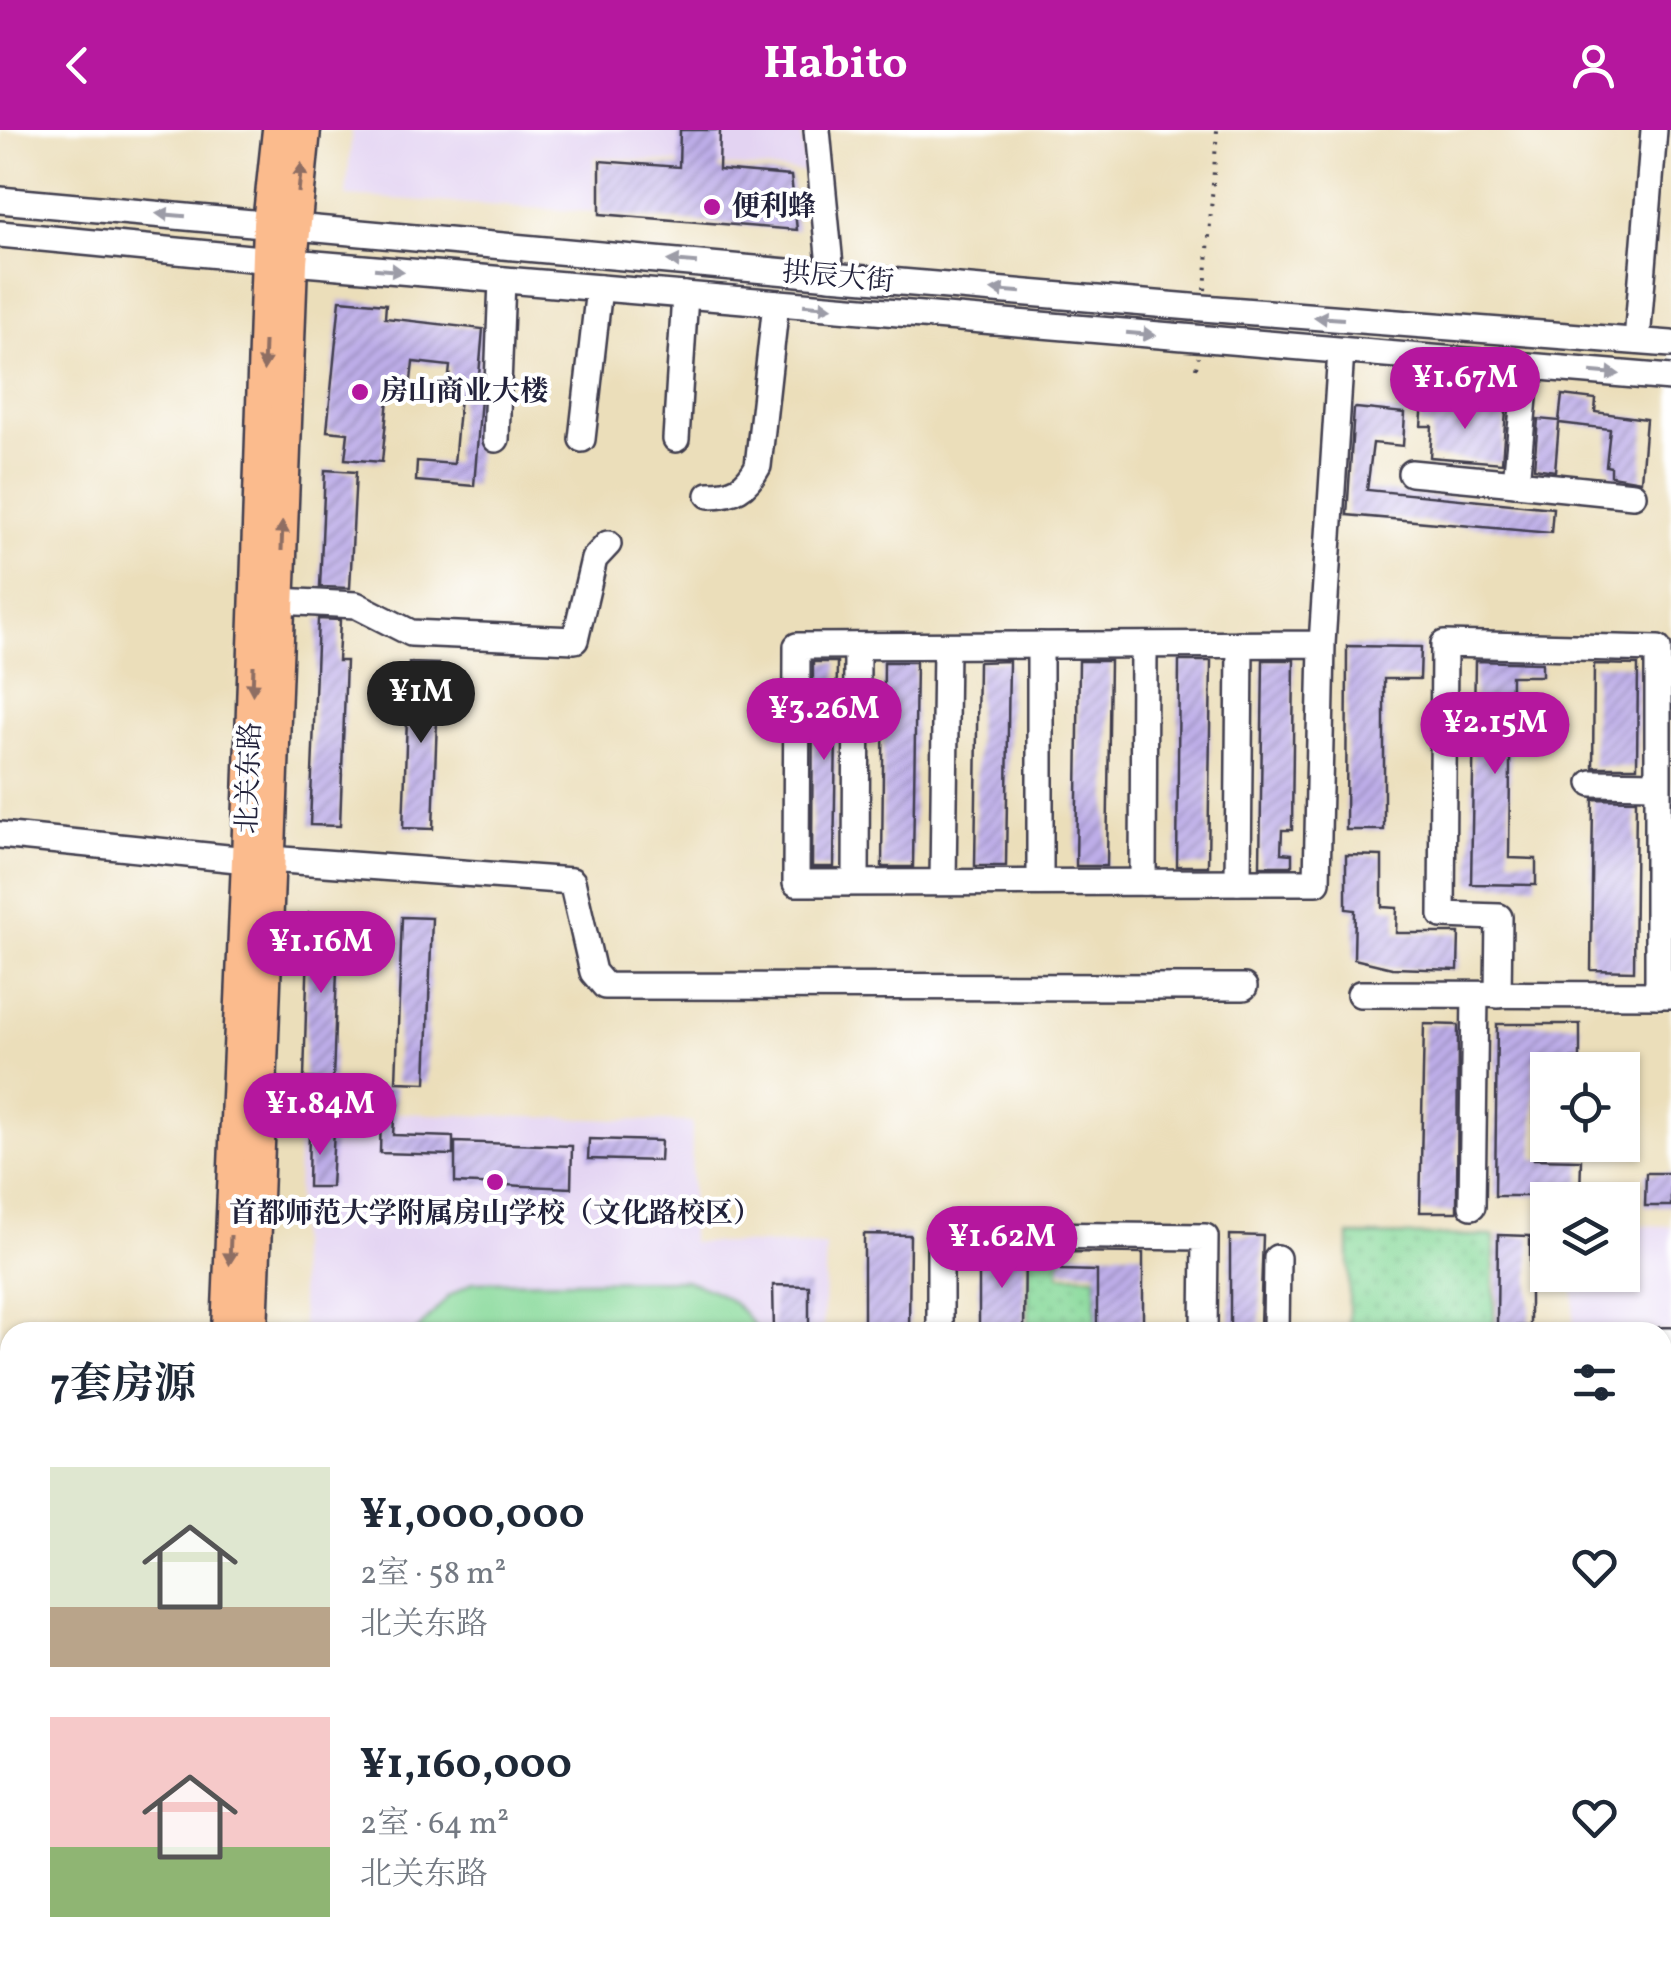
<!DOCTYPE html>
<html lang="zh">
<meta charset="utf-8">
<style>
body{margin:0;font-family:Vollkorn,"Noto Serif SC",serif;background:#f2f2f3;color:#1f2937;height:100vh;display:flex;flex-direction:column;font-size:38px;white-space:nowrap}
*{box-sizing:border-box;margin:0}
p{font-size:32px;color:#747a83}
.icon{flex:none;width:55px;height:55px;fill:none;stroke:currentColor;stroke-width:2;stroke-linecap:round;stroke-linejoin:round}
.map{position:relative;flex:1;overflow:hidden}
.panel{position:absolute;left:0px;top:1192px;width:1672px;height:642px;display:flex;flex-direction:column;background:#fff;border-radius:30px 30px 0 0;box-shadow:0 2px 8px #0004}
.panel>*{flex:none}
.controls{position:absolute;left:1530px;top:922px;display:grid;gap:20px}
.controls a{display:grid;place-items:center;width:110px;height:110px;border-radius:0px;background:#fff;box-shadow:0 2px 8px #0004;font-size:50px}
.price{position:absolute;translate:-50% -85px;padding:0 22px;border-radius:35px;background:#b5179e;color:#fff;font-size:32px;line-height:65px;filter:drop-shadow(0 2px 5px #0008)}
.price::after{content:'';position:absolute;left:50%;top:60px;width:30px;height:22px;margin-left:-15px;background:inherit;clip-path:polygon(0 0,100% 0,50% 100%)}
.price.selected{background:#222;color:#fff}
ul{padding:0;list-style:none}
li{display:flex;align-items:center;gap:30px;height:250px;padding:0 50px}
li span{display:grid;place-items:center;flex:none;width:280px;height:200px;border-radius:0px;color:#555}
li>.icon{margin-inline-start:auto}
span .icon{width:120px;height:120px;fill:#fffc;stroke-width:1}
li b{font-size:42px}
h2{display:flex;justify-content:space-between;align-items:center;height:120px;padding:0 50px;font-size:42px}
header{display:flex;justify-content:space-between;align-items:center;height:130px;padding:0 50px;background:#b5179e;color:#fff;font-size:45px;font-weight:700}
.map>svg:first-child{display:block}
</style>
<header><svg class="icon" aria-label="back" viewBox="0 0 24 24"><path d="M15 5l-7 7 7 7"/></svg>Habito<svg class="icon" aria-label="person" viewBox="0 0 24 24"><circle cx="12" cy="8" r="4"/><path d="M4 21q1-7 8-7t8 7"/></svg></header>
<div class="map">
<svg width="1671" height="1834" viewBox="0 0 1671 1834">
<defs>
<pattern id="green-dots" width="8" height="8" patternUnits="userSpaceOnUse" patternTransform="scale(2.5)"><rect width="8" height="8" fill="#87d99a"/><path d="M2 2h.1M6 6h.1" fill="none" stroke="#74ba86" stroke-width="1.8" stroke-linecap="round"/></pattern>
<pattern id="building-hatch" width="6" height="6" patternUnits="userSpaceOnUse" patternTransform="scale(2.5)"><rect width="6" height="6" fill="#bdade8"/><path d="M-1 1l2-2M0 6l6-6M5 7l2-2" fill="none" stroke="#998cbd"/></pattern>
</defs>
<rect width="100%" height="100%" fill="#fff"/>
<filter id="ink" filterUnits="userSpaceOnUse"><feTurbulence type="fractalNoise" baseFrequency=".01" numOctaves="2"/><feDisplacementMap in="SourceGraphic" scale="20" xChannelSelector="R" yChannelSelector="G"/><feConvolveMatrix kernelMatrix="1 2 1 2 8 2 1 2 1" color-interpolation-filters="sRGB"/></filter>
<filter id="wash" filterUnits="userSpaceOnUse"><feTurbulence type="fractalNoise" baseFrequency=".0048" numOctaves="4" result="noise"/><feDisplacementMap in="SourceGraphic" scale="40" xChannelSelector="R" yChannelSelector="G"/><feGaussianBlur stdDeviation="2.25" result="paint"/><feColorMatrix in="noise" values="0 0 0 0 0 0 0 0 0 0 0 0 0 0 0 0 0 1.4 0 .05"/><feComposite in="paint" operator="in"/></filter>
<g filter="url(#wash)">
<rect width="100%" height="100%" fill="#ebdeba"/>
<g fill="#e3d3f2">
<path d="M 352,0 L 802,0 L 805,42 L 594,27 L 594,82 L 346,66 Z"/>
<path d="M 298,980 L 692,992 L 691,1112 L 826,1116 L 823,1202 L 303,1202 L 297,1125 Z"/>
<path d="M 1623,1095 L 1671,1096 L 1671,1201 L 1573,1200 L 1574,1145 L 1622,1145 Z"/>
<path d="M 1663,1699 L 1671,1700 L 1671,1834 L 1344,1834 L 1344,1825 L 1662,1825 Z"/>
<path d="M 372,1825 L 711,1825 L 711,1834 L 371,1834 Z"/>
</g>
<g fill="url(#green-dots)" stroke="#547e6a" stroke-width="2.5">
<path d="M 1349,1105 L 1494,1106 L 1494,1196 L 1349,1197 Z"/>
<path d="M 1030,1111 L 1060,1111 L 1059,1145 L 1096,1146 L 1096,1202 L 1028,1202 Z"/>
</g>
<path fill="#87d99a" stroke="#547e6a" stroke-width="2.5" d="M 685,1150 C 722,1162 736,1170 759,1202 L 416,1202 L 448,1167 L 473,1152 Z"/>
<g id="blocks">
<g fill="url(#building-hatch)">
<path d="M 680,0 L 720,0 L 719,40 L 791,46 L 797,100 L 600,84 L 600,31 L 679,37 Z"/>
<path d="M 340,170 L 386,174 L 385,188 L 483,199 L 477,268 L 481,268 L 474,356 L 416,351 L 417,331 L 454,334 L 460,267 L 447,265 L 450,236 L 413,232 L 410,260 L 389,258 L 382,332 L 345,329 L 348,303 L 327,301 Z"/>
<path d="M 1562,265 L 1596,269 L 1595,282 L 1646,289 L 1641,351 L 1611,346 L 1611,337 L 1606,336 L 1610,299 L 1559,293 L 1555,341 L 1534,338 L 1538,289 L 1559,291 Z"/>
<path d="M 1423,272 L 1506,281 L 1502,333 L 1430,327 L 1432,296 L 1421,296 Z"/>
<path d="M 1356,278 L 1405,283 L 1403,316 L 1373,313 L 1367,360 L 1553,378 L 1551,403 L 1347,385 L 1354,279 Z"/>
<path d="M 325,340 L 356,342 L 350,458 L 320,457 Z"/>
<path d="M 318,489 L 340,490 L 338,531 L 346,531 L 340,696 L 310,695 Z"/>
<path d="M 1347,516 L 1421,517 L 1420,549 L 1384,549 L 1384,700 L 1346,700 Z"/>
<path d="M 1263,530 L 1294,530 L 1292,700 L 1282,700 L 1281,723 L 1292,724 L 1292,736 L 1260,736 Z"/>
<path d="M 1009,531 L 1006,736 L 975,736 L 978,532 Z"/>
<path d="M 1079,531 L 1110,531 L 1107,736 L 1076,736 Z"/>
<path d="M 1179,531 L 1211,531 L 1208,736 L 1177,736 Z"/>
<path d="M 1475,531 L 1542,533 L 1542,546 L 1511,546 L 1509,728 L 1536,729 L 1536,755 L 1471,754 Z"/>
<path d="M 813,532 L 837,532 L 834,737 L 812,737 Z"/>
<path d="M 884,532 L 916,532 L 913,737 L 882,737 Z"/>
<path d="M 409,533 L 439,534 L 433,699 L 403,698 Z"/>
<path d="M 1594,534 L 1638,535 L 1637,637 L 1593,637 Z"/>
<path d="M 1593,669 L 1636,670 L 1634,841 L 1591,840 Z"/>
<path d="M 1346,725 L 1382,726 L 1382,777 L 1397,778 L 1396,803 L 1459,803 L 1458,840 L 1392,838 L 1354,829 L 1355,780 L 1346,779 Z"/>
<path d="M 309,783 L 339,784 L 333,950 L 304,948 Z"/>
<path d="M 402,787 L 432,788 L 426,953 L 396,952 Z"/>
<path d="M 1424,894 L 1458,895 L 1457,1082 L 1420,1082 Z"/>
<path d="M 1497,894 L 1580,894 L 1580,929 L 1534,929 L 1534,1029 L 1581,1030 L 1580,1066 L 1495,1066 Z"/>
<path d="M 324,954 L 396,958 L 393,1005 L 453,1007 L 453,1025 L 380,1023 L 381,984 L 322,981 Z"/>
<path d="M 309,998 L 334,1000 L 331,1057 L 308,1057 Z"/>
<path d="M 589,1009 L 661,1011 L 660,1031 L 588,1029 Z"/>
<path d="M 455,1012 L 572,1016 L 571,1058 L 455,1053 Z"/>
<path d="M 1646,1043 L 1671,1043 L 1671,1076 L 1645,1076 Z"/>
<path d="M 864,1104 L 910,1105 L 909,1202 L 864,1202 Z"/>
<path d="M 1230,1105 L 1263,1106 L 1260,1196 L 1230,1196 Z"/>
<path d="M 1498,1105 L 1530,1106 L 1530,1196 L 1497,1196 Z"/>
<path d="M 979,1121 L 1025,1121 L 1024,1202 L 979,1202 Z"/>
<path d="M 1062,1122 L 1143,1123 L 1143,1202 L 1097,1202 L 1097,1141 L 1061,1140 Z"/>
<path d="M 773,1155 L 809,1156 L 809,1202 L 774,1202 Z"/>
</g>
</g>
</g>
<g filter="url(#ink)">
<use href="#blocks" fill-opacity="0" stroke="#403e4e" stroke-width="2.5"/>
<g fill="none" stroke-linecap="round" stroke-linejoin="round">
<g stroke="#403e4e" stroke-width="30">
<g id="minor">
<path d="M 817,0 L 831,146"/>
<path d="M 0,70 L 831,146 L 1203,178 L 1671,214"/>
<path d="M 0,104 L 292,132 L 1671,248"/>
<path d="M 1637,211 L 1654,0"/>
<path d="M 1527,236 L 1516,353 L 1633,365"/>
<path d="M 496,309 L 502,150"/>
<path d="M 582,309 L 599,158"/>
<path d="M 676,309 L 685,165"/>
<path d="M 1411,343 L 1516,353"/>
<path d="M 709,365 C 734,365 746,358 758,336 L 776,173"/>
<path d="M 279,471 L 356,475 L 411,503 L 575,510 L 594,429 L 608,414"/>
<path d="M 1322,514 L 797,516 L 796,753 L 1317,752 L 1322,514 L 1341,221"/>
<path d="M 1592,653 L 1657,654"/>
<path d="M 0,705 L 247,730"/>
<path d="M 269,729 L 572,751 L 593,842 L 605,856 L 1244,857"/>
<path d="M 856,752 L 857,516"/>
<path d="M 943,752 L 946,516"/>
<path d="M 1040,752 L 1040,515"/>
<path d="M 1143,752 L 1144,515"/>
<path d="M 1238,752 L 1240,514"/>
<path d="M 1360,864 L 1671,865"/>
<path d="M 1498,865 L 1499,787 L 1442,785 L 1444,514 L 1658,519 L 1658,865"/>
<path d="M 1472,1076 L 1475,865"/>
<path d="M 940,1202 L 940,1104 L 1205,1107 L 1204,1202"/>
<path d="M 1276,1202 L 1277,1128"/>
<path d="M 1662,1211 L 1671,1211"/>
<path d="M 1662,1399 L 1671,1399"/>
<path d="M 1662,1430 L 1671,1430"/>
<path d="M 1665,1544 L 1666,1691"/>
<path d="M 1140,1825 C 1196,1834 1254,1831 1311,1831 L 1311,1825"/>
<path d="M 354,1834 L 355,1825"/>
<path d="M 774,1834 L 774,1826 L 787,1834"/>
</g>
</g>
<g stroke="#403e4e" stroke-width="35">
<g id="major">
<path d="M 227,1202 L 247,730 L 268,94 L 278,0"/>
<path d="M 252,1202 L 292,132 L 305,0"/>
<path d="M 0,1349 L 10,1350"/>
<path d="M 0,1385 L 10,1386"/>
<path d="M 229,1825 L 229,1834"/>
<path d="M 253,1825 L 253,1834"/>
<path d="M 957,1825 L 971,1834"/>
<path d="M 1027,1825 L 1041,1834"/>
</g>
</g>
<g stroke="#403e4e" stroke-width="4" stroke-dasharray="2.5 8" stroke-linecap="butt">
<path d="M 1205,160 L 1217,0"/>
<path d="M 1196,238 L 1198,227"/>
</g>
<use href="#minor" stroke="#fff" stroke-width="25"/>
<use href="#major" stroke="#fbbb8d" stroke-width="30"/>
</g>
<defs><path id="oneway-solid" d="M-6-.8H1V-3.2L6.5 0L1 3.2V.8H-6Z" transform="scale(2.5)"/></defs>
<g fill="#8e6e64">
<use href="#oneway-solid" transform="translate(300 48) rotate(-84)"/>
<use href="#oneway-solid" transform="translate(264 226) rotate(92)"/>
<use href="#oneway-solid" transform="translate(282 406) rotate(-88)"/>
<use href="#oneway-solid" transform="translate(253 550) rotate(92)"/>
<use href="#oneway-solid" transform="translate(230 1120) rotate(92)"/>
</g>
<g fill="#9c9ca7">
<use href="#oneway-solid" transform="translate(171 85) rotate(-175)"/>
<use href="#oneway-solid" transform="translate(682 132) rotate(-175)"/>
<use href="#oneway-solid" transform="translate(389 140) rotate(5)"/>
<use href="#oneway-solid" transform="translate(1006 161) rotate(-175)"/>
<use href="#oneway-solid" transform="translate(818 176) rotate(5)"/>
<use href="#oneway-solid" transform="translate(1329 188) rotate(-176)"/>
<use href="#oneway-solid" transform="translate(1141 204) rotate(5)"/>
<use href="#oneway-solid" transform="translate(1605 243) rotate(5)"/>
</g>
</g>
<g fill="#b5179e" stroke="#fff" stroke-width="4">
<circle cx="712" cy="77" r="10"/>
<circle cx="360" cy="262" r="10"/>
<circle cx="495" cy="1052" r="10"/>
</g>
<g text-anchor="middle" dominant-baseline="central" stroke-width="8" stroke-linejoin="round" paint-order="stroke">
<g font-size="28" font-weight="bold" fill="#22223b" stroke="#fff" text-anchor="start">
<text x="732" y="77">便利蜂</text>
<text x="380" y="262">房山商业大楼</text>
<text x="495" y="1084" text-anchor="middle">首都师范大学附属房山学校（文化路校区）</text>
</g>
<g font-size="28" fill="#22223b" stroke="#fff">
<text transform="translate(838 148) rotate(5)">拱辰大街</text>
<text transform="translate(250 648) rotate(-88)">北关东路</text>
</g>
</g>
</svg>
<div class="controls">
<a><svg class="icon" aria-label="locate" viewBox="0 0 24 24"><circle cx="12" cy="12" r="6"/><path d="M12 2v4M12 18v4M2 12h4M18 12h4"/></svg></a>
<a><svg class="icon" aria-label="layers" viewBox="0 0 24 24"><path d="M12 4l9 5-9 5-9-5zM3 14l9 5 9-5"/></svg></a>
</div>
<b class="price" style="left:1465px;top:302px">¥1.67M</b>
<b class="price selected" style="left:421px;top:616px">¥1M</b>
<b class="price" style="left:824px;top:633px">¥3.26M</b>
<b class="price" style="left:1495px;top:647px">¥2.15M</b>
<b class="price" style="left:321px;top:866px">¥1.16M</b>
<b class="price" style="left:320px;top:1028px">¥1.84M</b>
<b class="price" style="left:1002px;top:1161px">¥1.62M</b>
<section class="panel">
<h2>7套房源<svg class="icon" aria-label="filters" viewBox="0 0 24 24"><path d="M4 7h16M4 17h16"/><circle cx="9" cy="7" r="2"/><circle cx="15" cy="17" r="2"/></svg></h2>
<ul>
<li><span style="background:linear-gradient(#dfe7d0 70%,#b9a48a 0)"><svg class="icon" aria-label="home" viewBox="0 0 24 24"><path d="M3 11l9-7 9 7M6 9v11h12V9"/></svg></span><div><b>¥1,000,000</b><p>2室 · 58 m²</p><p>北关东路</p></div><svg class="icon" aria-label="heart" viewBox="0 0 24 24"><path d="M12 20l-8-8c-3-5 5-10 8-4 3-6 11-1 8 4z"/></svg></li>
<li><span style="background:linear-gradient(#f6c9c9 65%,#8fb573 0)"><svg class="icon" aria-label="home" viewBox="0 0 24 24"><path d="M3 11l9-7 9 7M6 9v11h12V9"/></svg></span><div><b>¥1,160,000</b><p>2室 · 64 m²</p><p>北关东路</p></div><svg class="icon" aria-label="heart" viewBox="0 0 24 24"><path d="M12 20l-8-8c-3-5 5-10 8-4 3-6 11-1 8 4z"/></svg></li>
</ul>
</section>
</div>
